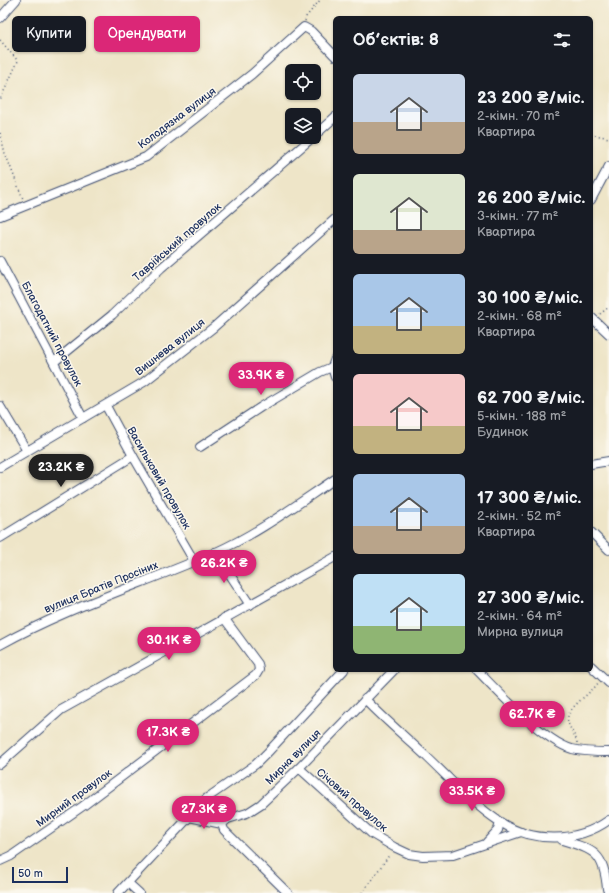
<!DOCTYPE html>
<html lang="uk">
<meta charset="utf-8">
<style>
body{margin:0;font-family:"Balsamiq Sans",sans-serif;background:#242831;color:#f1f3f6;height:100vh;display:flex;flex-direction:column;font-size:15px;white-space:nowrap}
*{box-sizing:border-box;margin:0}
p{font-size:13px;color:#9ea1a6}
.icon{flex:none;width:22px;height:22px;fill:none;stroke:currentColor;stroke-width:2;stroke-linecap:round;stroke-linejoin:round}
.map{position:relative;flex:1;overflow:hidden}
.sheet{position:absolute;left:333px;top:16px;width:260px;height:656px;display:flex;flex-direction:column;background:#171b24;border-radius:6px;box-shadow:0 1px 3px #0004}
.sheet>*{flex:none}
.top-card{position:absolute;left:12px;top:16px;width:261px;height:36px;display:flex;gap:8px}
.tools{position:absolute;left:285px;top:64px;display:grid;gap:8px}
.tools a{display:grid;place-items:center;width:36px;height:36px;border-radius:6px;background:#171b24;box-shadow:0 1px 3px #0004;font-size:20px}
.scale{position:absolute;left:12px;bottom:10px;width:56px;box-sizing:border-box;padding-left:4px;border:2px solid #1b2f5e;border-top:0;font-size:11px;line-height:14px;white-space:nowrap;color:#1b2f5e;-webkit-text-stroke:3px #fbf7ec;paint-order:stroke}
.price{position:absolute;translate:-50% -34px;padding:0 9px;border-radius:14px;background:#db2777;color:#fff;font-size:13px;line-height:26px;filter:drop-shadow(0 1px 2px #0008)}
.price::after{content:'';position:absolute;left:50%;top:24px;width:12px;height:9px;margin-left:-6px;background:inherit;clip-path:polygon(0 0,100% 0,50% 100%)}
.price.on{background:#222;color:#fff}
ul{padding:0;list-style:none}
li{display:flex;align-items:center;gap:12px;height:100px;padding:0 20px}
li span{display:grid;place-items:center;flex:none;width:112px;height:80px;border-radius:6px;color:#555}
li>.icon{margin-inline-start:auto}
span .icon{width:48px;height:48px;fill:#fffc;stroke-width:1}
li b{font-size:17px}
h2{display:flex;justify-content:space-between;align-items:center;height:48px;padding:0 20px;font-size:17px}
.chip{padding:0 14px;border-radius:6px;background:#171b24;box-shadow:0 1px 3px #0004;font-size:14px;line-height:36px}
.chip.on{background:#db2777;color:#fff}
.map>svg:first-child{display:block}
</style>
<div class="map">
<svg width="609" height="893" viewBox="0 0 609 893">
<rect width="100%" height="100%" fill="#fbf7ec"/>
<filter id="ink" filterUnits="userSpaceOnUse"><feTurbulence type="fractalNoise" baseFrequency=".025" numOctaves="2"/><feDisplacementMap in="SourceGraphic" scale="8" xChannelSelector="R" yChannelSelector="G"/><feConvolveMatrix kernelMatrix="1 2 1 2 8 2 1 2 1" color-interpolation-filters="sRGB"/></filter>
<filter id="wash" filterUnits="userSpaceOnUse"><feTurbulence type="fractalNoise" baseFrequency=".012" numOctaves="4" result="noise"/><feDisplacementMap in="SourceGraphic" scale="16" xChannelSelector="R" yChannelSelector="G"/><feGaussianBlur stdDeviation="0.9" result="paint"/><feColorMatrix in="noise" values="0 0 0 0 0 0 0 0 0 0 0 0 0 0 0 0 0 1.4 0 .05"/><feComposite in="paint" operator="in"/></filter>
<g filter="url(#wash)">
<rect width="100%" height="100%" fill="#eee5c8"/>
</g>
<g filter="url(#ink)">
<g fill="none" stroke-linecap="round" stroke-linejoin="round">
<g stroke="#3b4a6e" stroke-width="10">
<g id="minor">
<path d="M 0,18 L 16,0"/>
<path d="M 314,136 L 335,117"/>
<path d="M 591,200 L 609,166"/>
<path d="M 0,216 L 146,157 L 252,74 L 304,27 L 311,31 L 335,56"/>
<path d="M 0,261 L 83,418"/>
<path d="M 591,317 L 609,334"/>
<path d="M 54,362 L 112,315 L 161,268 L 313,137"/>
<path d="M 332,367 L 335,377"/>
<path d="M 332,367 L 335,359"/>
<path d="M 0,406 L 27,451"/>
<path d="M 106,406 L 133,456 L 194,561"/>
<path d="M 200,447 L 261,407 L 320,372 L 332,367"/>
<path d="M 591,464 L 609,461"/>
<path d="M 0,467 L 144,382 L 214,327 L 335,219"/>
<path d="M 591,532 L 609,550"/>
<path d="M 0,538 L 133,456"/>
<path d="M 215,552 L 250,605"/>
<path d="M 0,645 C 68,607 143,584 214,553 C 257,534 296,505 335,479"/>
<path d="M 591,666 L 609,683"/>
<path d="M 477,670 C 498,692 544,741 572,749 C 584,752 596,752 609,752"/>
<path d="M 365,699 C 385,720 408,739 429,759 C 452,781 474,805 500,822 C 533,843 577,843 609,820"/>
<path d="M 0,764 L 61,710 L 335,557"/>
<path d="M 299,768 L 372,834 L 394,847 L 409,854 L 423,856 L 453,855 L 521,832"/>
<path d="M 189,817 L 222,824 L 228,819 L 247,813 L 261,804 L 299,768 L 394,670"/>
<path d="M 222,824 L 224,830 L 288,893"/>
<path d="M 562,840 C 595,850 604,853 607,889"/>
<path d="M 487,842 L 498,830 L 500,822"/>
<path d="M 0,861 L 11,856 L 83,806 L 256,675 L 259,670 L 258,664 L 224,618"/>
<path d="M 128,883 L 139,893"/>
<path d="M 118,893 L 207,798 L 256,764 L 268,752 L 344,670"/>
</g>
</g>
<g stroke="#3b4a6e" stroke-width="1.5" stroke-dasharray="1 3" stroke-linecap="butt">
<path d="M 305,21 L 306,17 L 320,0"/>
<path d="M 0,40 L 18,61 L 0,100"/>
<path d="M 0,133 L 5,153 L 23,199"/>
<path d="M 591,134 L 609,138"/>
<path d="M 600,314 L 609,307"/>
<path d="M 577,743 C 576,735 570,730 568,722 C 564,709 591,694 598,683"/>
<path d="M 362,893 L 390,854"/>
</g>
<use href="#minor" stroke="#fff" stroke-width="8"/>
</g>
</g>
<g text-anchor="middle" dominant-baseline="central" stroke-width="3" stroke-linejoin="round" paint-order="stroke">
<g font-size="11" fill="#1b2f5e" stroke="#fbf7ec">
<text transform="translate(177 118) rotate(-37)">Колодязна вулиця</text>
<text transform="translate(177 242) rotate(-41)">Таврійський провулок</text>
<text transform="translate(52 334) rotate(62)">Благодатний провулок</text>
<text transform="translate(170 347) rotate(-38)">Вишнева вулиця</text>
<text transform="translate(159 478) rotate(60)">Васильковий провулок</text>
<text transform="translate(101 587) rotate(-22)">вулиця Братів Просіних</text>
<text transform="translate(293 757) rotate(-45)">Мирна вулиця</text>
<text transform="translate(74 798) rotate(-36)">Мирний провулок</text>
<text transform="translate(352 800) rotate(41)">Січовий провулок</text>
</g>
</g>
</svg>
<div class="tools">
<a><svg class="icon" aria-label="locate" viewBox="0 0 24 24"><circle cx="12" cy="12" r="6"/><path d="M12 2v4M12 18v4M2 12h4M18 12h4"/></svg></a>
<a><svg class="icon" aria-label="layers" viewBox="0 0 24 24"><path d="M12 4l9 5-9 5-9-5zM3 14l9 5 9-5"/></svg></a>
</div>
<div class="scale">50 m</div>
<b class="price" style="left:261px;top:396px">33.9K ₴</b>
<b class="price on" style="left:61px;top:488px">23.2K ₴</b>
<b class="price" style="left:224px;top:584px">26.2K ₴</b>
<b class="price" style="left:169px;top:661px">30.1K ₴</b>
<b class="price" style="left:532px;top:735px">62.7K ₴</b>
<b class="price" style="left:168px;top:753px">17.3K ₴</b>
<b class="price" style="left:472px;top:812px">33.5K ₴</b>
<b class="price" style="left:204px;top:830px">27.3K ₴</b>
<div class="top-card">
<a class="chip">Купити</a>
<a class="chip on">Орендувати</a>
</div>
<section class="sheet">
<h2>Об’єктів: 8<svg class="icon" aria-label="filters" viewBox="0 0 24 24"><path d="M4 7h16M4 17h16"/><circle cx="9" cy="7" r="2"/><circle cx="15" cy="17" r="2"/></svg></h2>
<ul>
<li><span style="background:linear-gradient(#c9d6e8 60%,#b9a48a 0)"><svg class="icon" aria-label="home" viewBox="0 0 24 24"><path d="M3 11l9-7 9 7M6 9v11h12V9"/></svg></span><div><b>23 200 ₴/міс.</b><p>2-кімн. · 70 m²</p><p>Квартира</p></div></li>
<li><span style="background:linear-gradient(#dfe7d0 70%,#b9a48a 0)"><svg class="icon" aria-label="home" viewBox="0 0 24 24"><path d="M3 11l9-7 9 7M6 9v11h12V9"/></svg></span><div><b>26 200 ₴/міс.</b><p>3-кімн. · 77 m²</p><p>Квартира</p></div></li>
<li><span style="background:linear-gradient(#a9c7e8 65%,#c2b280 0)"><svg class="icon" aria-label="home" viewBox="0 0 24 24"><path d="M3 11l9-7 9 7M6 9v11h12V9"/></svg></span><div><b>30 100 ₴/міс.</b><p>2-кімн. · 68 m²</p><p>Квартира</p></div></li>
<li><span style="background:linear-gradient(#f6c9c9 65%,#c2b280 0)"><svg class="icon" aria-label="home" viewBox="0 0 24 24"><path d="M3 11l9-7 9 7M6 9v11h12V9"/></svg></span><div><b>62 700 ₴/міс.</b><p>5-кімн. · 188 m²</p><p>Будинок</p></div></li>
<li><span style="background:linear-gradient(#a9c7e8 65%,#b9a48a 0)"><svg class="icon" aria-label="home" viewBox="0 0 24 24"><path d="M3 11l9-7 9 7M6 9v11h12V9"/></svg></span><div><b>17 300 ₴/міс.</b><p>2-кімн. · 52 m²</p><p>Квартира</p></div></li>
<li><span style="background:linear-gradient(#bfe0f5 65%,#8fb573 0)"><svg class="icon" aria-label="home" viewBox="0 0 24 24"><path d="M3 11l9-7 9 7M6 9v11h12V9"/></svg></span><div><b>27 300 ₴/міс.</b><p>2-кімн. · 64 m²</p><p>Мирна вулиця</p></div></li>
</ul>
</section>
</div>
